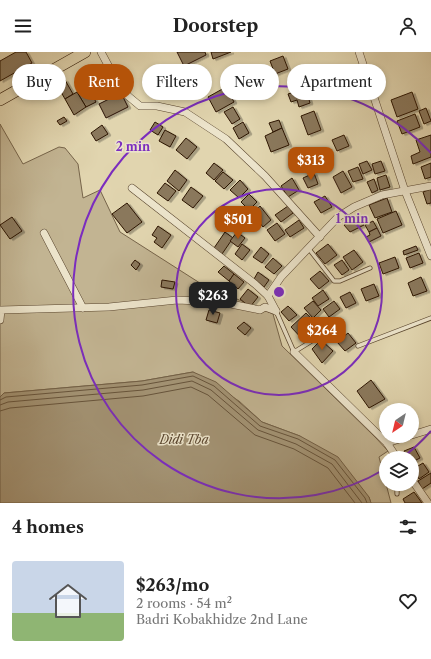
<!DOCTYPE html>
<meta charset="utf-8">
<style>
body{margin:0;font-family:"Libre Caslon Text",serif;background:#f2f2f2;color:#222;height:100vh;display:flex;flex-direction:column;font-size:15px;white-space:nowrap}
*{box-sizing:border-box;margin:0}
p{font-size:13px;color:#767676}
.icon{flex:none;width:22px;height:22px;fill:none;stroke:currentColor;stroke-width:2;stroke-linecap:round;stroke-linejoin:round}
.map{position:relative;height:451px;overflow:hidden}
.drawer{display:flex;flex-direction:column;background:#fff;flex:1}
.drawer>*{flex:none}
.banner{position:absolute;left:12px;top:12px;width:407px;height:36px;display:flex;gap:8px}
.needle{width:26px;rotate:215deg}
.controls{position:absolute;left:379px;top:351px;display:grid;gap:8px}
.controls a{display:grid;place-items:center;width:40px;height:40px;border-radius:50%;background:#fff;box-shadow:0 2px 6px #0003;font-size:20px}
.price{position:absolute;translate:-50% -34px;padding:0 9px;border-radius:8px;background:#b45309;color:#fff;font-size:13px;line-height:26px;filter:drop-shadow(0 1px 2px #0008)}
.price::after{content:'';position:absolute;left:50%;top:24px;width:12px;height:9px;margin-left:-6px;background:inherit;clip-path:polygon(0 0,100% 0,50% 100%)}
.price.active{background:#222;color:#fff}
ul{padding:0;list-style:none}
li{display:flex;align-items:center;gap:12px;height:100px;padding:0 12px}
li+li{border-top:1px solid #e0e0e0}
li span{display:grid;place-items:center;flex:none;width:112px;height:80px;border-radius:4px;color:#555}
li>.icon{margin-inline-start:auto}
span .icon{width:48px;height:48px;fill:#fffc;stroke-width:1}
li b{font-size:17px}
h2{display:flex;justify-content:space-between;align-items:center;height:48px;padding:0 12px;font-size:17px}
.tag{padding:0 14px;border-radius:18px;background:#fff;box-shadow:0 2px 6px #0003;font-size:14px;line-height:36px}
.tag.active{background:#b45309;color:#fff}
header{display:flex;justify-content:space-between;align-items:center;height:52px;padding:0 12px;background:#fff;font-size:18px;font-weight:700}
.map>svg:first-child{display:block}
</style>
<header><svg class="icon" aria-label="menu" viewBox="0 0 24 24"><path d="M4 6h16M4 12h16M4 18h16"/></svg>Doorstep<svg class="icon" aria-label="person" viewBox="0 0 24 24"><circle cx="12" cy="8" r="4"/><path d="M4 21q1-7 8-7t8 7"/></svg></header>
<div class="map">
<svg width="431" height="451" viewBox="0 0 431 451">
<defs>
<filter id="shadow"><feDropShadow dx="3" dy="1.5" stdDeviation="0" flood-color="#0004"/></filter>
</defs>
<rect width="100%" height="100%" fill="#e1d5af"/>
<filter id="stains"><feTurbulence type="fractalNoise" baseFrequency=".005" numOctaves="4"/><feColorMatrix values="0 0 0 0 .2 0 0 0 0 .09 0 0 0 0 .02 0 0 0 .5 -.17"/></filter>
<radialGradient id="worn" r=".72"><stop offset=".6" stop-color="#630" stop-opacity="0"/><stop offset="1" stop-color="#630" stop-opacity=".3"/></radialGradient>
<path fill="#c2b492" stroke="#76644a" d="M 0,72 L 23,112 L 59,95 L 65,96 L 78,112 L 83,146 L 100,138 L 120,180 L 203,233 L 273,262 L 282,294 L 376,386 L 388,399 L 379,405 L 391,451 L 371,451 L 369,445 L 300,384 L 262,370 L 239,349 L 193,320 L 142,329 L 4,341 L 0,345 Z"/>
<path fill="#a39374" stroke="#736046" d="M 193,320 L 216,330 L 262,370 L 300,384 L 338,405 L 369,445 L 371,451 L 0,451 L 0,345 L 4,341 L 142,329 Z"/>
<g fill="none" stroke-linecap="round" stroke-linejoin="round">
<g stroke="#67543b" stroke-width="1">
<path d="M 0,348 L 6,345 L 142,333 L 193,324 L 214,334 L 260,374 L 298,387 L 335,408 L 365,446 L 367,451"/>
<path d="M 0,353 L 8,350 L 143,338 L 192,329 L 211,338 L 258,378 L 296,392 L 332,412 L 362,451"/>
<path d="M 0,359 L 10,356 L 143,344 L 191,335 L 208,343 L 255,383 L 294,397 L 328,416 L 355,451"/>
</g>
</g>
<g fill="#8a785c" stroke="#2b1402" filter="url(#shadow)">
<path d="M 16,0 L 26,0 L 32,11 L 0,29 L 0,9 Z"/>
<path d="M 177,0 L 205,0 L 206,3 L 184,14 Z"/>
<path d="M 211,0 L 231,0 L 213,7 Z"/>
<path d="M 283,4 L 288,17 L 275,22 L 270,9 Z"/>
<path d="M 99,15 L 106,26 L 92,34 L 86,23 Z"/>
<path d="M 243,16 L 257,16 L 257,29 L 242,28 Z"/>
<path d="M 65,28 L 73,42 L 65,47 L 57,33 Z"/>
<path d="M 303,30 L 305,37 L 310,35 L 313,42 L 308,44 L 310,51 L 299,55 L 297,48 L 291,50 L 288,42 L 294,40 L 292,34 Z"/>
<path d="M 109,32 L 114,41 L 104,46 L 99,37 Z"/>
<path d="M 87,34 L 96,50 L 86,55 L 77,40 Z"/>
<path d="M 226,35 L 234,50 L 216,60 L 208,45 Z"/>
<path d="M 77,40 L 86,55 L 74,63 L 65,47 Z"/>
<path d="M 412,40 L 418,57 L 397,65 L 391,48 Z"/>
<path d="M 121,41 L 128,55 L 106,66 L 99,52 Z"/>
<path d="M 233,55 L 240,67 L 232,72 L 224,60 Z"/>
<path d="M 426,56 L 431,69 L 424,72 L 419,59 Z"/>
<path d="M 314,59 L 321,78 L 308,83 L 301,64 Z"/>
<path d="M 415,62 L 420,75 L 402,82 L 397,69 Z"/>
<path d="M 64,65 L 67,69 L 60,73 L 57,69 Z"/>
<path d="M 279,68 L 282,76 L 273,80 L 269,71 Z"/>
<path d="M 155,70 L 163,75 L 158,83 L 150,78 Z"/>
<path d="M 243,70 L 249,81 L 239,87 L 233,76 Z"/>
<path d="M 102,73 L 108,82 L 96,89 L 91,81 Z"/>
<path d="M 282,76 L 289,93 L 271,100 L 265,84 Z"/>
<path d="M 165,78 L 176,84 L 170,95 L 159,89 Z"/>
<path d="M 344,83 L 349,94 L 337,99 L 332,88 Z"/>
<path d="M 431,83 L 431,105 L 413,112 L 411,104 L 420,100 L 416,88 Z"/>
<path d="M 186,86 L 197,95 L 187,107 L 176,98 Z"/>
<path d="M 367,109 L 372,118 L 363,122 L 359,112 Z"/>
<path d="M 381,109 L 385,119 L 375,122 L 372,112 Z"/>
<path d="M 214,111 L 223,118 L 214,128 L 206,121 Z"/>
<path d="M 431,111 L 431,125 L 425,127 L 421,115 Z"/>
<path d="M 358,115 L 363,127 L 353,130 L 348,119 Z"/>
<path d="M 175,118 L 187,128 L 179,139 L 167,129 Z"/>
<path d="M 343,119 L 352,135 L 341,141 L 333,125 Z"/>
<path d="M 223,120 L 233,128 L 224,137 L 215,129 Z"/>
<path d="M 314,121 L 318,132 L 308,136 L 303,126 Z"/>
<path d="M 386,123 L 390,135 L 380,138 L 377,126 Z"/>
<path d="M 292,126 L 299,138 L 288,145 L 281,134 Z"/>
<path d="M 374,127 L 378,138 L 372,141 L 367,130 Z"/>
<path d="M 240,128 L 248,137 L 239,146 L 230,138 Z"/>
<path d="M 165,131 L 176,139 L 168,149 L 157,141 Z"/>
<path d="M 191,135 L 203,144 L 193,156 L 182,148 Z"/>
<path d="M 431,137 L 431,151 L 427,152 L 423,140 Z"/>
<path d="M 249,142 L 257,150 L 249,158 L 241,150 Z"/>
<path d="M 325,144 L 332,155 L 321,161 L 314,150 Z"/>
<path d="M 387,146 L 392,160 L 375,166 L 369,153 Z"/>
<path d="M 127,151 L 142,170 L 127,181 L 112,162 Z"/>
<path d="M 260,154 L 271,168 L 263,175 L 252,161 Z"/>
<path d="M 288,154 L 293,161 L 281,170 L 275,163 Z"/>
<path d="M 396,159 L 402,173 L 383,181 L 377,167 Z"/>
<path d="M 357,164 L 364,173 L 350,180 L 344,173 Z"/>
<path d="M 12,165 L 22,179 L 10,187 L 0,173 Z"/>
<path d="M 299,168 L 304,176 L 290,185 L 285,178 Z"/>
<path d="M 373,169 L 377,176 L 369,180 L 365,173 Z"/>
<path d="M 277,171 L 285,182 L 275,189 L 267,178 Z"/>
<path d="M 158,174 L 171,183 L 162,196 L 154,190 L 157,186 L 152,183 Z"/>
<path d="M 377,176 L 381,184 L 369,190 L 366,185 L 370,183 L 369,180 Z"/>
<path d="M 225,180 L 233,186 L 222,202 L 214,196 Z"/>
<path d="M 237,180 L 245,186 L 238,195 L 230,189 Z"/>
<path d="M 242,192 L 250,198 L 242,208 L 235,202 Z"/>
<path d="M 328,192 L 337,203 L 325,212 L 316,201 Z"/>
<path d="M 416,194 L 418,198 L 404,203 L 403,199 Z"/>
<path d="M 261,195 L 269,202 L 262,211 L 253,205 Z"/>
<path d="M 354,198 L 363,210 L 352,218 L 343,205 Z"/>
<path d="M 419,201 L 423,211 L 410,216 L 406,206 Z"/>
<path d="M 395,205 L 399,216 L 383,222 L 379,211 Z"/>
<path d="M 273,206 L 282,214 L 274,222 L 265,215 Z"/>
<path d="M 135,208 L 140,212 L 136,218 L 131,213 Z"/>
<path d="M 342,208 L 349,218 L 342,223 L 334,213 Z"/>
<path d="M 224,214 L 234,222 L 229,229 L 218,220 Z"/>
<path d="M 320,219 L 329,229 L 319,237 L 310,227 Z"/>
<path d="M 258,220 L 269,228 L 264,235 L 254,227 Z"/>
<path d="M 234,222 L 244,230 L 238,237 L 229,229 Z"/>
<path d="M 421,225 L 427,239 L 413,244 L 408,231 Z"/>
<path d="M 162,228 L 175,230 L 173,237 L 161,235 Z"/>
<path d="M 374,232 L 379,244 L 366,249 L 361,237 Z"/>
<path d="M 248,237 L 258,245 L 250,255 L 240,247 Z"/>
<path d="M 323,238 L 329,247 L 318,254 L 312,246 Z"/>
<path d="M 350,240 L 356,251 L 346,256 L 340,245 Z"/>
<path d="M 313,249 L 321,258 L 313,266 L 304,256 Z"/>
<path d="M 334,249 L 340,257 L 329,265 L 323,257 Z"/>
<path d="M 288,254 L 297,263 L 289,269 L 281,260 Z"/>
<path d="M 209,258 L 220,261 L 217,271 L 206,268 Z"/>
<path d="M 306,261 L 321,277 L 306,291 L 291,275 Z"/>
<path d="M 334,268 L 342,278 L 332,285 L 324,276 Z"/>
<path d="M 244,270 L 251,276 L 245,283 L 237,276 Z"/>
<path d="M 348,281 L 356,291 L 345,299 L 337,290 Z"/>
<path d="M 321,288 L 333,299 L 322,311 L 312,297 Z"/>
<path d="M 371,328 L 385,347 L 369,356 L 357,339 Z"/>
<path d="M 414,395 L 420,406 L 412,410 L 412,406 L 407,406 L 404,399 Z"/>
<path d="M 423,411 L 429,420 L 419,427 L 413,417 Z"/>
<path d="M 431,421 L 431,431 L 422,437 L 418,429 Z"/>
<path d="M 414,440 L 422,451 L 405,451 L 403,447 Z"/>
</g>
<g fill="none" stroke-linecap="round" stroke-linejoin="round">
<g stroke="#58442d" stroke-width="5">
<g id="lane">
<path d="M 309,197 L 334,229 L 340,229 L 370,216"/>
<path d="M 276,259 L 294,300 L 323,282"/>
<path d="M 358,294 L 431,266"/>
<path d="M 397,442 L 397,432"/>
</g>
</g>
<g stroke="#58442d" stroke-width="8">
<g id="street">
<path d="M 101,0 L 109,15 L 128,44 L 140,54 L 157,54 L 185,60 L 226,87 L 265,124 L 320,185"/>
<path d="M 359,0 L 405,139 L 431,204"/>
<path d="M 132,136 L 255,232 L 268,244 L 276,259"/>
<path d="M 44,181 L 83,256"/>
<path d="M 268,244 L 281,225 L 338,165 L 354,155 L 382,143 L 431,134"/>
<path d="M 0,268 L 1,258 L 109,255 L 177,248 L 221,250 L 260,258 L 265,255 L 276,259"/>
<path d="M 294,300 L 387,391 L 397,406"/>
<path d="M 412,383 L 431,377"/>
<path d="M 387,391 L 409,384"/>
<path d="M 412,428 L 428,451"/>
</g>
</g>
<g stroke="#2b1402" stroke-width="12">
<path id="primary" d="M 0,48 L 85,0"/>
</g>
<use href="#lane" stroke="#ece4cb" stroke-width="3.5"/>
<use href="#street" stroke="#ece4cb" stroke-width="7"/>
<use href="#primary" stroke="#e1d5af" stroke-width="11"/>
</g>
<g fill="none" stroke="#7b2cbf" stroke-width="2">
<circle cx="279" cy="240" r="103"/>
<path d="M431 379A206 206 0 0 1 402 406M385 417A206 206 0 1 1 431 101"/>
</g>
<g text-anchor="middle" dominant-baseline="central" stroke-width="3" stroke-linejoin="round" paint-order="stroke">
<g font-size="12" font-style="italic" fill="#5b4730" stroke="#ece4cb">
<text x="184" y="387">Didi Tba</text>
</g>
</g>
<circle cx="279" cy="240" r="6" fill="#7b2cbf" stroke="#ece4cb" stroke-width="2"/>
<g font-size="12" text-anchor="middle" font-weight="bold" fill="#7b2cbf" stroke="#ece4cb" stroke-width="3" stroke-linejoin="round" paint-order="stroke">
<text x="133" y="99">2 min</text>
<text x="352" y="171">1 min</text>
</g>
<rect width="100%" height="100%" filter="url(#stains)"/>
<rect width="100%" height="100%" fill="url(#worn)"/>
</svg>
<div class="controls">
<a><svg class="needle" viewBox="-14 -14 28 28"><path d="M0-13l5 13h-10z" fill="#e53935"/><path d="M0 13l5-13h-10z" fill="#767676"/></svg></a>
<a><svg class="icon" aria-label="layers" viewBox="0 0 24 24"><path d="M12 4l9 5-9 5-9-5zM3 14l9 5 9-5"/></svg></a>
</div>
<b class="price" style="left:311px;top:129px">$313</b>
<b class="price" style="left:238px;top:188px">$501</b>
<b class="price active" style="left:213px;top:264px">$263</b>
<b class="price" style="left:322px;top:299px">$264</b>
<div class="banner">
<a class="tag">Buy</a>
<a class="tag active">Rent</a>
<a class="tag">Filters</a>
<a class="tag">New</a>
<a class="tag">Apartment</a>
</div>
</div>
<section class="drawer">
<h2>4 homes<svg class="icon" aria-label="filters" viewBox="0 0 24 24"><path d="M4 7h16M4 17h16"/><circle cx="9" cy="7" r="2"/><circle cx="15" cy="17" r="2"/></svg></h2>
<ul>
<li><span style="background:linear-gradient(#c9d6e8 65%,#8fb573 0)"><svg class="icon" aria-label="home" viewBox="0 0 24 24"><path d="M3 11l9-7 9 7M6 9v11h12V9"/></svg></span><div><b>$263/mo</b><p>2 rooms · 54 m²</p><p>Badri Kobakhidze 2nd Lane</p></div><svg class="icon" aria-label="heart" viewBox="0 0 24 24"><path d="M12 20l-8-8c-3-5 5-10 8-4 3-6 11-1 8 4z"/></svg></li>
</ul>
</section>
